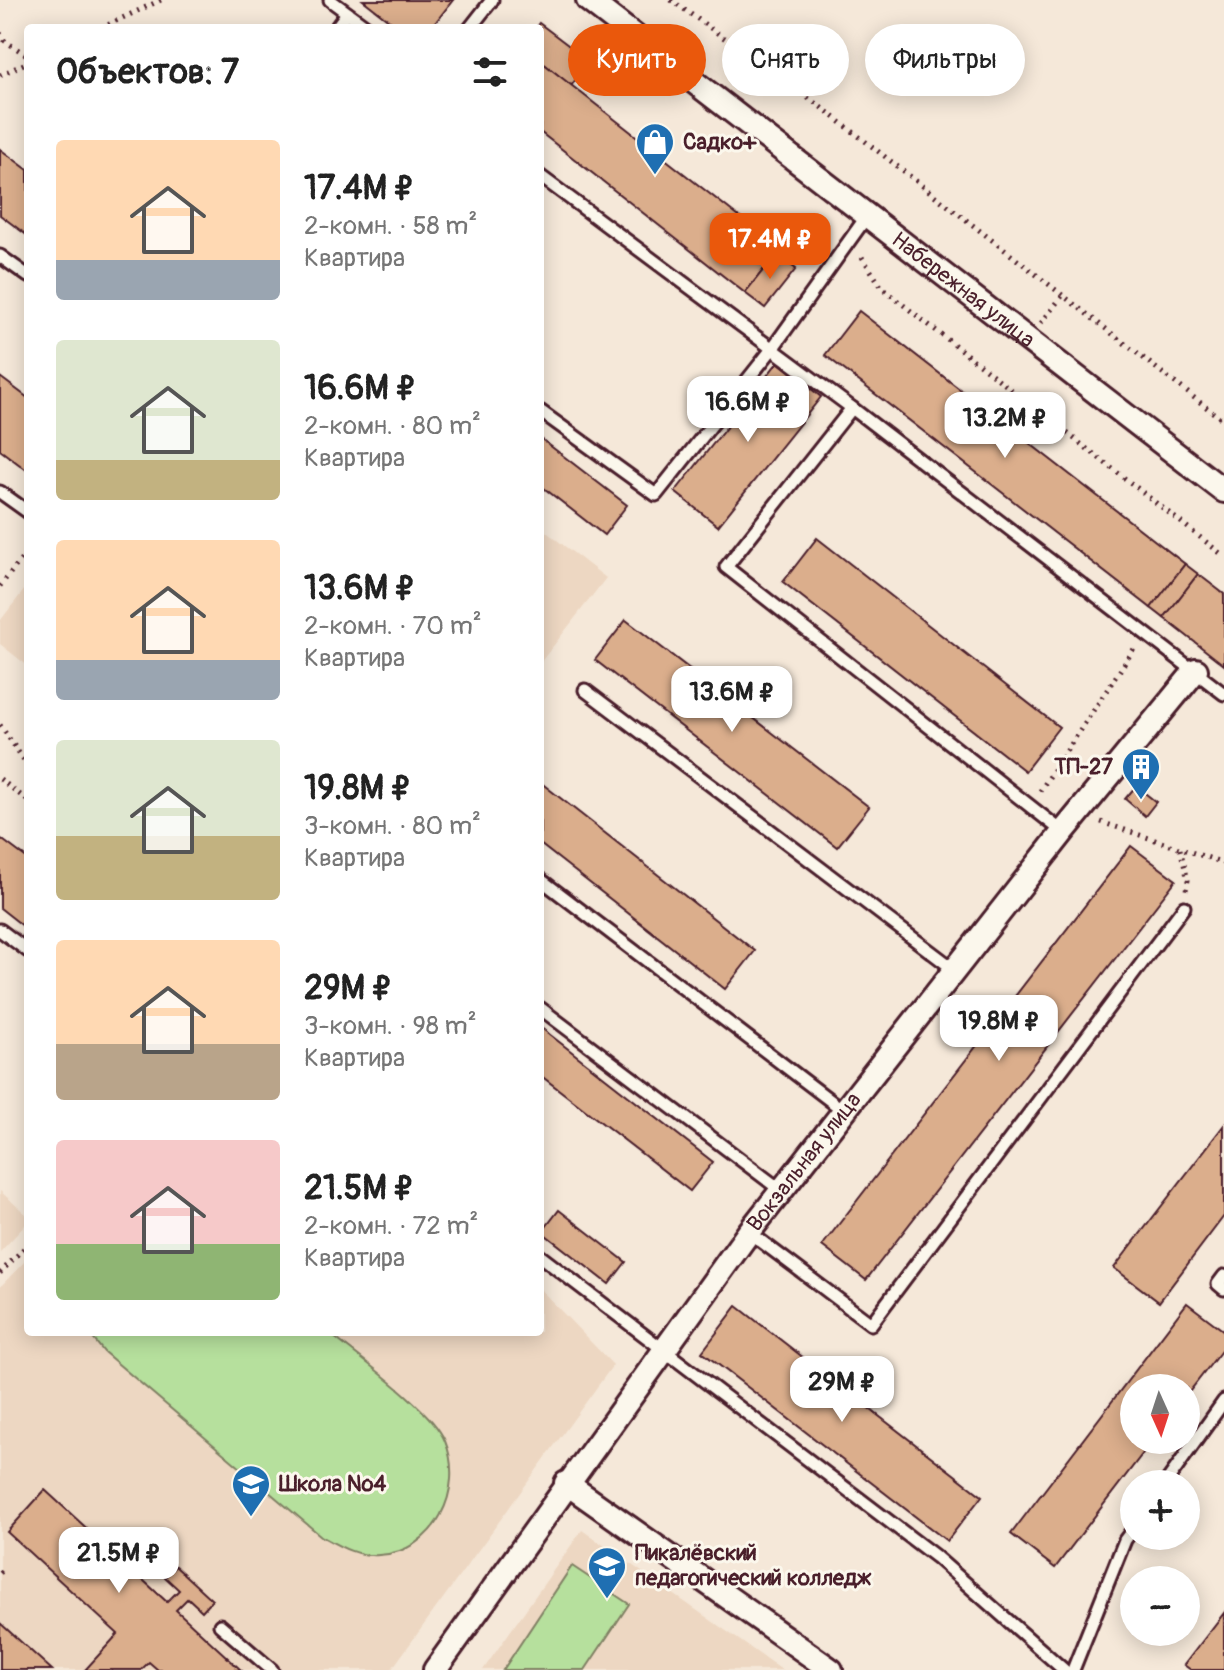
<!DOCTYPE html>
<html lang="ru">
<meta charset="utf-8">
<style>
body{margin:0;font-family:Pangolin,sans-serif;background:#f2f2f2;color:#222;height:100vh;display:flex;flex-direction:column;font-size:30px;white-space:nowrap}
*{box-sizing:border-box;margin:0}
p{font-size:26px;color:#767676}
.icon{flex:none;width:44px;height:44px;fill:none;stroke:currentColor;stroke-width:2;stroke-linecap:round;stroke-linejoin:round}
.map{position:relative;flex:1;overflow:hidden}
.panel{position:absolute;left:24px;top:24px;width:520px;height:1312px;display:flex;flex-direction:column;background:#fff;border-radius:8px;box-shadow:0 4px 20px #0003}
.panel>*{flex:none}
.banner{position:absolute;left:568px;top:24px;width:536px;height:72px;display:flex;gap:16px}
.needle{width:52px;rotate:177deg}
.tools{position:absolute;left:1120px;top:1374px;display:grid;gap:16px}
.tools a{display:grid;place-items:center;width:80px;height:80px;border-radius:50%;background:#fff;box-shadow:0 4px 20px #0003;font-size:40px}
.price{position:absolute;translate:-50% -68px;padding:0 18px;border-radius:16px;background:#fff;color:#222;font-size:26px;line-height:52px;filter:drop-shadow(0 2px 4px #0008)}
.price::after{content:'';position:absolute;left:50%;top:48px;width:24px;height:18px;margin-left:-12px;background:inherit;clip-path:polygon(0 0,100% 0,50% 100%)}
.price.on{background:#ea580c;color:#fff}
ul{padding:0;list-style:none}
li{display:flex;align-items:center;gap:24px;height:200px;padding:0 32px}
li span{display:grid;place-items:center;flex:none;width:224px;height:160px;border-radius:8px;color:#555}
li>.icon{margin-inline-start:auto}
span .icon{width:96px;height:96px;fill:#fffc;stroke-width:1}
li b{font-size:34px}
h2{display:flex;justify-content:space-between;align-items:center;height:96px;padding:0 32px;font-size:34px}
.chip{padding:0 28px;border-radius:36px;background:#fff;box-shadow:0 4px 20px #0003;font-size:28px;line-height:72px}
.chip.on{background:#ea580c;color:#fff}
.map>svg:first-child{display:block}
</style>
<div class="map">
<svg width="1224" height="1670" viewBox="0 0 1224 1670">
<rect width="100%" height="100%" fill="#f5e8d9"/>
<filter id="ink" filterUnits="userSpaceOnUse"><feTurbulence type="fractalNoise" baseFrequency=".0125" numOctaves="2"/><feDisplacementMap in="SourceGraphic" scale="16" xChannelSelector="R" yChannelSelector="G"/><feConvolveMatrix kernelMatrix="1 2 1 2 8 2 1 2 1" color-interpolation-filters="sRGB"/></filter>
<g filter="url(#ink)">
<g fill="#edd7c2">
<path d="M 540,527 L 606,578 L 540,663 Z"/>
<path d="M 28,585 L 28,666 L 0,644 L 0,621 Z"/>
<path d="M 0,1191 L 28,1216 L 28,1222 L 0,1252 Z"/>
<path d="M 28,1258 L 28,1332 L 540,1332 L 540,1289 L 613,1365 L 391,1670 L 0,1670 L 0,1287 Z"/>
<path d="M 582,1530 L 782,1670 L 483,1670 Z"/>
</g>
<g fill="#b6e09d" stroke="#808064" stroke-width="2">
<path d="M 88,1332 L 328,1332 C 357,1356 432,1409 445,1441 C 465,1490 435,1552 379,1555 C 357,1557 339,1546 321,1536 L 104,1352 Z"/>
<path d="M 572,1566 L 629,1604 L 585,1670 L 503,1670 Z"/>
</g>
<g fill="#dbae8c" stroke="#4a1f2b" stroke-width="2">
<path d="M 363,0 L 453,0 L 431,28 L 399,28 Z"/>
<path d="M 539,23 L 589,61 L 571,86 L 543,63 L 540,67 L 540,28 L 535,28 Z"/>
<path d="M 543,63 L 780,249 L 745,293 L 540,132 Z"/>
<path d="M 0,149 L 28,170 L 28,236 L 0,215 Z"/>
<path d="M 776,254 L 796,269 L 765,308 L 745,293 Z"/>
<path d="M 859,311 L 1185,564 L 1151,608 L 825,355 Z"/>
<path d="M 778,362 L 821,397 L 718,526 L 675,492 Z"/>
<path d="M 0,377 L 28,398 L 28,471 L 0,450 Z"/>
<path d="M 540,438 L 627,505 L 604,535 L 540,485 Z"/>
<path d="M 817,538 L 1059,727 L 1025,771 L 783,582 Z"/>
<path d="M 1185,564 L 1198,574 L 1164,618 L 1151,608 Z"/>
<path d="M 1198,574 L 1224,594 L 1224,665 L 1164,618 Z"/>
<path d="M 626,620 L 869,807 L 837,847 L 595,660 Z"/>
<path d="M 540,782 L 755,951 L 725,989 L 540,844 Z"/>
<path d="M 1136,786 L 1156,802 L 1145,816 L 1125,799 Z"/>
<path d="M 0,838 L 28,859 L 28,930 L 0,908 Z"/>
<path d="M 1131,846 L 1176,880 L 866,1280 L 822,1246 Z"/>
<path d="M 540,1027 L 713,1162 L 690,1191 L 540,1075 Z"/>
<path d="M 1224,1125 L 1224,1216 L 1159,1302 L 1114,1268 Z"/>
<path d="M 559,1210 L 626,1262 L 609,1284 L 542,1232 Z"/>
<path d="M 1187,1303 L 1224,1331 L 1224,1347 L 1186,1396 L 1186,1388 L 1134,1388 L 1134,1440 L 1153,1440 L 1055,1568 L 1011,1534 Z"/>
<path d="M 737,1306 L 982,1496 L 947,1541 L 702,1352 Z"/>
<path d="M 45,1490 L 167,1602 L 179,1590 L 165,1577 L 175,1566 L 212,1600 L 202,1611 L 188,1598 L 176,1610 L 241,1670 L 158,1670 L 149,1662 L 141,1670 L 85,1670 L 118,1634 L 7,1532 Z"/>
<path d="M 1224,1613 L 1224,1670 L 1191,1670 L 1184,1665 Z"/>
<path d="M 0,1623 L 52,1670 L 0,1670 Z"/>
</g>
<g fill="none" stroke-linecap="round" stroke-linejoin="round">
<g stroke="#4a1f2b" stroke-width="17">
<g id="lane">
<path d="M 330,0 L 368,28"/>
<path d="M 336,28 L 347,13"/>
<path d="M 470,28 L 492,0"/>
<path d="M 540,176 L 852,408"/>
<path d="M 0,256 L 28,276"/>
<path d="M 540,411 L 656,495 L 772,349 L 867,216"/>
<path d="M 0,492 L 28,512"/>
<path d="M 585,690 L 955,970"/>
<path d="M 1063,832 L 726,567 L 852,408 L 1224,694"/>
<path d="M 540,879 L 844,1111"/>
<path d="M 0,930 L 28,951"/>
<path d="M 540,1008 L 782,1191"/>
<path d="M 749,1232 L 871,1324 L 1184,907"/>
<path d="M 540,1256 L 936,1557 L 1064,1670"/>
<path d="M 1224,1276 L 1218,1284 L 1224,1289"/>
<path d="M 1165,1484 L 1224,1401"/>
<path d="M 220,1625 L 272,1670"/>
<path d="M 1073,1670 L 1125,1540 L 1134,1528"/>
</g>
</g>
<g stroke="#4a1f2b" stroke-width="28">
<g id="street">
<path id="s1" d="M 588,0 L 1224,491"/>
<path d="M 566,1483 L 831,1670"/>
<path id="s2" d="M 435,1670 L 749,1232 L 1063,832 L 1196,670"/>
</g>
</g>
<g stroke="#4a1f2b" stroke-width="5" stroke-dasharray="2 6" stroke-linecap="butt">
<path d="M 671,0 L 829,113 L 1224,421"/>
<path d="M 101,28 L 161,0"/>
<path d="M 0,33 L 5,41 L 28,56"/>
<path d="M 0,75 L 28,62"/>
<path d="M 862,257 L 883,289 L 1224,556"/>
<path d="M 1041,323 L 1063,295"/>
<path d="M 0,586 L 28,551"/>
<path d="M 0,725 L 28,766"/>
<path d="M 0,779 L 28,801"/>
<path d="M 1040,791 L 1136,646"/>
<path d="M 1101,822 L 1224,863"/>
<path d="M 1180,849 L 1188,880 L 1186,890"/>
<path d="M 0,1273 L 28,1244"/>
<path d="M 0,1573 L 5,1568"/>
</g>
<use href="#lane" stroke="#fbf7ec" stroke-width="11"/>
<use href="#street" stroke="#fbf7ec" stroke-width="22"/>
</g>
</g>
<defs>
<g id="shop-pin" transform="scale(2)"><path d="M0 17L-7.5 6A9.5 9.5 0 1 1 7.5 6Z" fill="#1f6fb2" stroke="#fbf7ec"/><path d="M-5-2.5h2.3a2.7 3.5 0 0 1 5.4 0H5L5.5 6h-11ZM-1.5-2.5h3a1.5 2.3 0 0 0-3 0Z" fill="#fff"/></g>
<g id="building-pin" transform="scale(2)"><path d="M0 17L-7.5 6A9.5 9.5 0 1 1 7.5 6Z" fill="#1f6fb2" stroke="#fbf7ec"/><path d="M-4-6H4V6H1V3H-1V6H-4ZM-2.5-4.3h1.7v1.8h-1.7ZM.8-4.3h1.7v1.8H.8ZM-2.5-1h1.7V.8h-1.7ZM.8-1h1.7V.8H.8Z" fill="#fff"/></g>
<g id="school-pin" transform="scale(2)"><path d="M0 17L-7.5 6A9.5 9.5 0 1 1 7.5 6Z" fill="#1f6fb2" stroke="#fbf7ec"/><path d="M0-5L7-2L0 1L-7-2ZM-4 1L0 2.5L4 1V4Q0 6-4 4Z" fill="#fff"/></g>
<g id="university-pin" transform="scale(2)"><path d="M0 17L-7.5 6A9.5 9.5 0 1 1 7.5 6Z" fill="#1f6fb2" stroke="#fbf7ec"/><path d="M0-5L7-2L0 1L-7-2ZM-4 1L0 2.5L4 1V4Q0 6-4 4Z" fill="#fff"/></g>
</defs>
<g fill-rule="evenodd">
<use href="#shop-pin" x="655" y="142"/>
<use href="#building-pin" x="1141" y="767"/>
<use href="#school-pin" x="251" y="1484"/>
<use href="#university-pin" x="607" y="1566"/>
</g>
<g text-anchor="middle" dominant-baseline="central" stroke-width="6" stroke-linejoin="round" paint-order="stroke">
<g font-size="22" font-weight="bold" fill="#4a1f2b" stroke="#fbf7ec" text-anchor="start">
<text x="683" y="142">Садко+</text>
<text x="1113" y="767" text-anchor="end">ТП-27</text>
<text x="279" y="1484">Школа №4</text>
<text x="635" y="1553">Пикалёвский<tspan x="635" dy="25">педагогический колледж</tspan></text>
</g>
<g font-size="22" fill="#4a1f2b" stroke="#fbf7ec">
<text stroke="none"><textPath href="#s1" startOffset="474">Набережная улица</textPath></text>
<text stroke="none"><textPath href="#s2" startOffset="628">Вокзальная улица</textPath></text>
</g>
</g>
</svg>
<div class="tools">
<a><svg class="needle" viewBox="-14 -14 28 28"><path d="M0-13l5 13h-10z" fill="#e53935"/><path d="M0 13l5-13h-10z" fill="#767676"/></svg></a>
<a>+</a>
<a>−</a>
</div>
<b class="price on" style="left:770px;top:281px">17.4M ₽</b>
<b class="price" style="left:748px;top:444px">16.6M ₽</b>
<b class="price" style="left:1005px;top:460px">13.2M ₽</b>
<b class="price" style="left:732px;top:734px">13.6M ₽</b>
<b class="price" style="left:999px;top:1063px">19.8M ₽</b>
<b class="price" style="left:842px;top:1424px">29M ₽</b>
<b class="price" style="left:119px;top:1595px">21.5M ₽</b>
<div class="banner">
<a class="chip on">Купить</a>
<a class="chip">Снять</a>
<a class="chip">Фильтры</a>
</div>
<section class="panel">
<h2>Объектов: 7<svg class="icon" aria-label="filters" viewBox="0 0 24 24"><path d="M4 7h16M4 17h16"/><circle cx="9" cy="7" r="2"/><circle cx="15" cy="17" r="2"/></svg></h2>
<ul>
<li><span style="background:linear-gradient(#ffd9b3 75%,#9aa5b1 0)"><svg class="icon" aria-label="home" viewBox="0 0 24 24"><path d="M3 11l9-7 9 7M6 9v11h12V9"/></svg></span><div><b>17.4M ₽</b><p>2-комн. · 58 m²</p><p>Квартира</p></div></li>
<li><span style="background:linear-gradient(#dfe7d0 75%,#c2b280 0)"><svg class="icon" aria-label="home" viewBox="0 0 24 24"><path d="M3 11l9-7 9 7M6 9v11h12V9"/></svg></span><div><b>16.6M ₽</b><p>2-комн. · 80 m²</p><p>Квартира</p></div></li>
<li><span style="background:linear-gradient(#ffd9b3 75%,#9aa5b1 0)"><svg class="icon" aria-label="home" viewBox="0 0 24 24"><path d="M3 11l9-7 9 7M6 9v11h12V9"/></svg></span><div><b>13.6M ₽</b><p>2-комн. · 70 m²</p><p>Квартира</p></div></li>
<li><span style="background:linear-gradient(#dfe7d0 60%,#c2b280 0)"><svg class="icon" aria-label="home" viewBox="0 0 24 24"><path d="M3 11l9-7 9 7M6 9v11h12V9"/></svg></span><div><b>19.8M ₽</b><p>3-комн. · 80 m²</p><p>Квартира</p></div></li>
<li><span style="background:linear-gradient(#ffd9b3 65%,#b9a48a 0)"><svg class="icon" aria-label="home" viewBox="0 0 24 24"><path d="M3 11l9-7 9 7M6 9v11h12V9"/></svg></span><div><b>29M ₽</b><p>3-комн. · 98 m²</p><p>Квартира</p></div></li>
<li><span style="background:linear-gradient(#f6c9c9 65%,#8fb573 0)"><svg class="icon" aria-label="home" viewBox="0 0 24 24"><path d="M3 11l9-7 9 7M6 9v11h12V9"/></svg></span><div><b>21.5M ₽</b><p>2-комн. · 72 m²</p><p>Квартира</p></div></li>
</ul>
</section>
</div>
